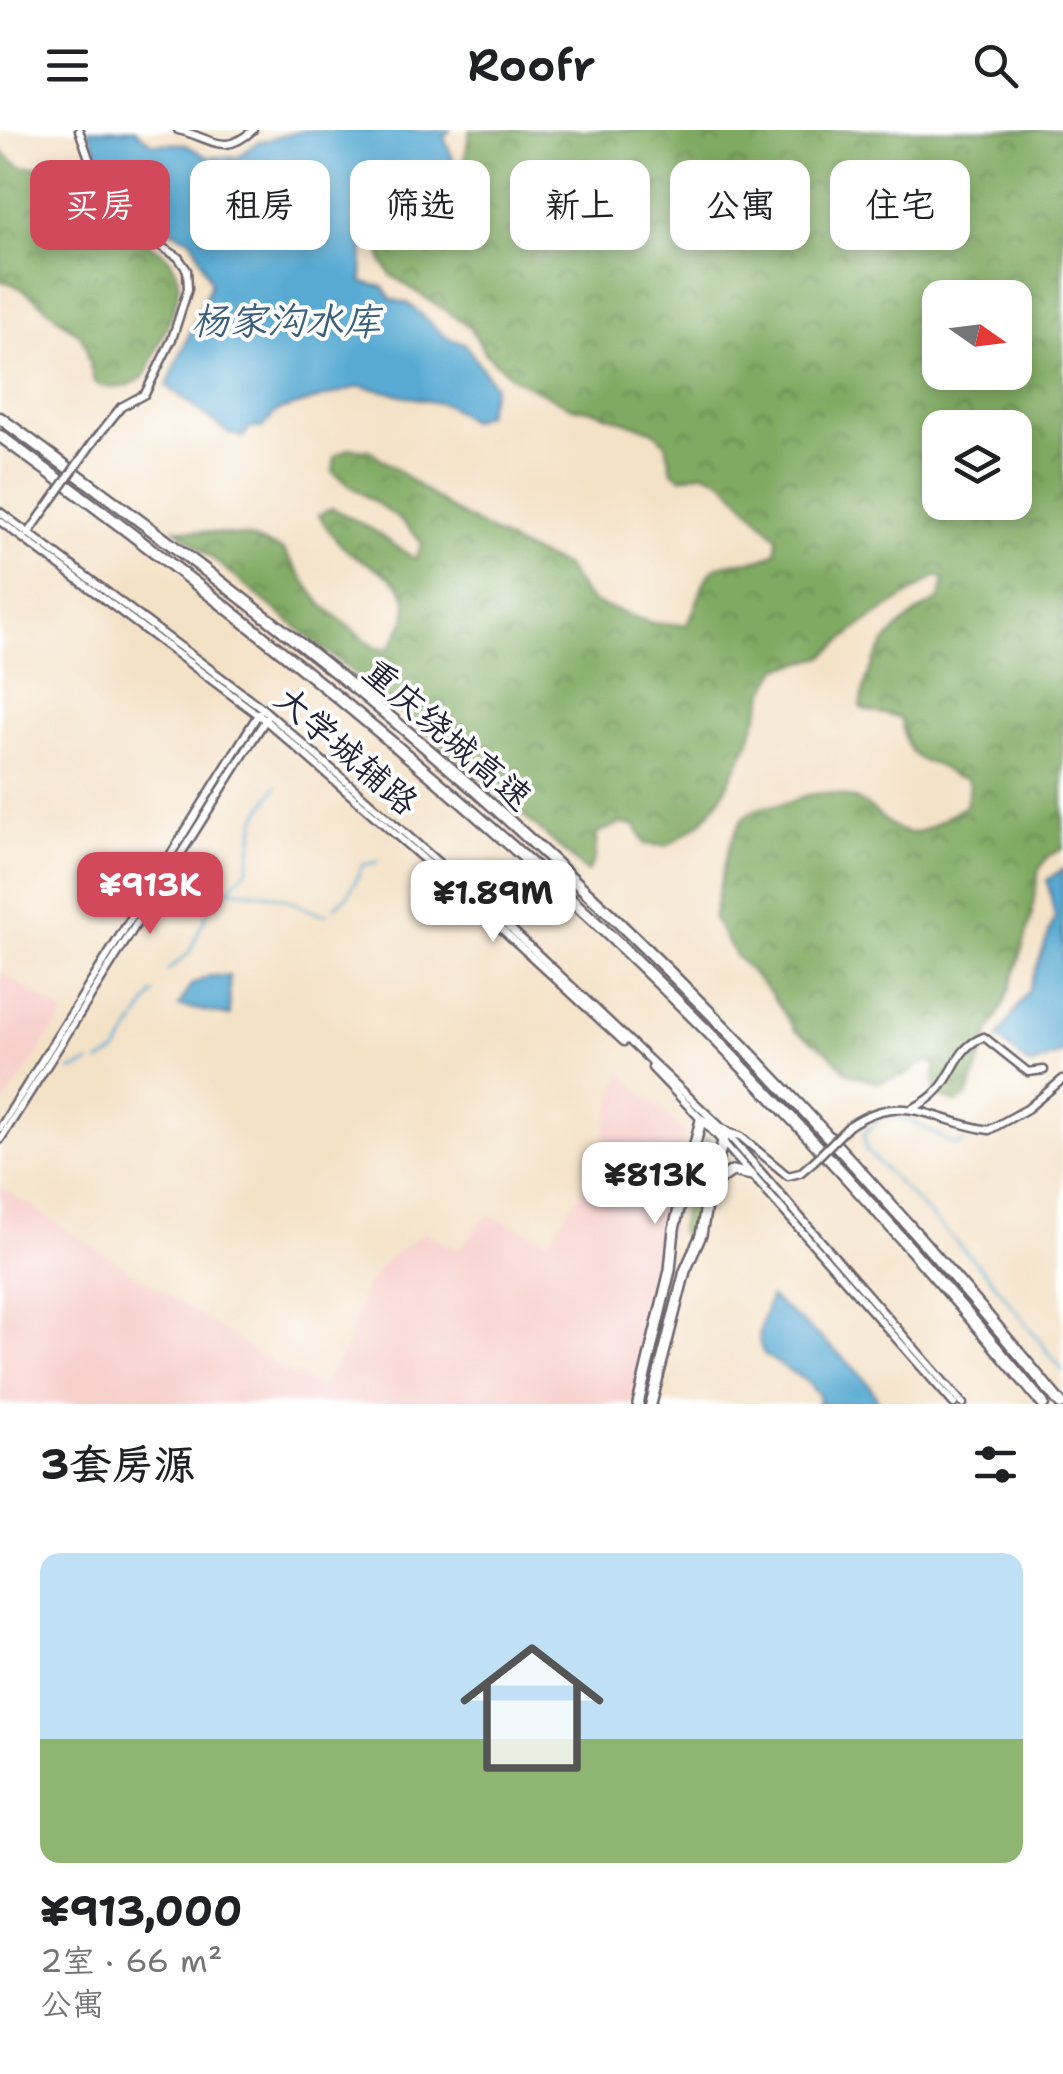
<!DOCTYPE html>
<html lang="zh">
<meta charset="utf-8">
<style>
body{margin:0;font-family:"Shantell Sans","LXGW WenKai TC",sans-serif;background:#f2f2f2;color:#202124;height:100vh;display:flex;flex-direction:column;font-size:38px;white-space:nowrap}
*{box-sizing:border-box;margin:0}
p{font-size:32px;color:#757577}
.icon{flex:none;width:55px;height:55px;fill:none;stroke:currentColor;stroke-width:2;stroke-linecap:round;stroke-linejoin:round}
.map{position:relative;height:1274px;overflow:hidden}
.drawer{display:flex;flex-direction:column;background:#fff;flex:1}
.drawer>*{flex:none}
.hud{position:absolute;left:30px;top:30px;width:1005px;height:90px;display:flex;gap:20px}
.needle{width:65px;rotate:104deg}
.fabs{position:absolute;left:922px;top:150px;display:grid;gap:20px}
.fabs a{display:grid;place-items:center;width:110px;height:110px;border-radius:20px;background:#fff;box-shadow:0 5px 15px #0003;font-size:50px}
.price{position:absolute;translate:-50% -85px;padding:0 22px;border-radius:20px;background:#fff;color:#222;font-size:32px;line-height:65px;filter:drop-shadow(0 2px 5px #0008)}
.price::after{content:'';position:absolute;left:50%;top:60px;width:30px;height:22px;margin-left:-15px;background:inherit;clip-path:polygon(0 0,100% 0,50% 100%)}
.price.on{background:#d1495b;color:#fff}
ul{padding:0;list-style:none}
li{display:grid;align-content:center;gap:20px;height:530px;padding:0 40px}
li+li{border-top:2px solid #e0e0e0}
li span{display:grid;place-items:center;height:310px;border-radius:20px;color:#555}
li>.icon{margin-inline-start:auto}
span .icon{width:180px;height:180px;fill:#fffc;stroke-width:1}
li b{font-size:42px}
h2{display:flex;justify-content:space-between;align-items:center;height:120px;padding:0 40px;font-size:42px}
.pill{padding:0 35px;border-radius:20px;background:#fff;box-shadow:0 5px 15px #0003;font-size:35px;line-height:90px}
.pill.on{background:#d1495b;color:#fff}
header{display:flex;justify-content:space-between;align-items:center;height:130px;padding:0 40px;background:#fff;font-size:45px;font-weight:600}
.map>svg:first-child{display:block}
</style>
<header><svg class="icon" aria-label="menu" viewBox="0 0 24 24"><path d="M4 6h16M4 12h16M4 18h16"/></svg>Roofr<svg class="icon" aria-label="search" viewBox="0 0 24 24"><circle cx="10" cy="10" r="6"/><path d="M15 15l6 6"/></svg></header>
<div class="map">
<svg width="1063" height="1274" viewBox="0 0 1063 1274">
<defs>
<pattern id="forest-crowns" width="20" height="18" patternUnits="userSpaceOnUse" patternTransform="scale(2.5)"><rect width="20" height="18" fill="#80aa62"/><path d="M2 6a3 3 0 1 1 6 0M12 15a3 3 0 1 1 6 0" fill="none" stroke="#688a52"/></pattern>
</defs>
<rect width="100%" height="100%" fill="#fff"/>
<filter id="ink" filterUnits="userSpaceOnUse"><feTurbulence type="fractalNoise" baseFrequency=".01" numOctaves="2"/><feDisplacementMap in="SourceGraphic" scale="20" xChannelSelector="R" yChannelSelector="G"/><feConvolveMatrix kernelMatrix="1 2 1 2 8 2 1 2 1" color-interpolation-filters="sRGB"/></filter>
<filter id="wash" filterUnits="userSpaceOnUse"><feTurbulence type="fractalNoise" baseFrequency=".0048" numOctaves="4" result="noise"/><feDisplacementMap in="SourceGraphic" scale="40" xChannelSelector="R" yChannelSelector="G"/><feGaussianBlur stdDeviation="2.25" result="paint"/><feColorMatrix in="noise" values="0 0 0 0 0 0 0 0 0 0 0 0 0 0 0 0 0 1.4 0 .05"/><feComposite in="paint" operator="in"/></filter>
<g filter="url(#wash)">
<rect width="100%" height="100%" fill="#f4e2c7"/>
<g fill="#f7d0cc">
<path d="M 0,842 L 65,883 L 0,980 Z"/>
<path d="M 621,943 L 684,1001 L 671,1094 L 634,1274 L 0,1274 L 0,1056 L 294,1247 L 297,1244 L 320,1258 L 346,1218 L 366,1157 L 385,1131 L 425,1102 L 458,1120 L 488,1085 L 548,1110 L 594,1043 Z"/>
</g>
<path fill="#a1c570" stroke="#627456" stroke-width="2.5" d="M 706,1008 L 713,1011 L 715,1018 L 695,1098 L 689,1106 L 681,1104 L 679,1098 Z"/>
<g fill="url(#forest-crowns)" stroke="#51664e" stroke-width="2.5" fill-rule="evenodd">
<path d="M 470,0 L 1063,0 L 1063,719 L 1047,727 L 1039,740 L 1031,789 L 1017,837 L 1005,871 L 990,901 L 971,958 L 966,967 L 956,973 L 934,963 L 936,934 L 924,932 L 908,944 L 883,951 L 875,952 L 848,943 L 826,920 L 796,901 L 769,861 L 735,825 L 713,788 C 719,764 728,694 751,682 C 764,674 782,677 795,670 C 816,660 839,662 861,672 C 879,681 891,703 912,703 C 926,703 951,683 966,676 L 970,656 L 966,648 C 952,648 949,642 938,636 C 935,634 926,632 923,631 C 907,624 903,604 901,589 C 887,581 873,586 860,577 C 870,522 893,494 940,469 L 944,450 L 937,446 L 859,497 L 823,527 L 779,538 L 766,560 L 749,612 L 721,667 L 702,692 L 667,716 L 645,714 L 635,695 L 620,694 L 597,703 L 595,729 L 587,742 L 474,641 L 176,399 L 245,406 L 283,420 L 321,474 L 375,518 L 389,519 C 398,503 412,485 405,466 C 398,446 366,434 349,422 C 336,412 327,399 319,385 L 332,378 L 373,400 L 415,429 L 422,413 C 398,381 362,368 333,342 L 335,326 L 350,318 L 369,320 L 451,379 L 519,417 L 565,436 L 585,465 L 597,474 L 652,493 L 686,495 C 698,479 700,455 709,444 C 726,424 758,439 776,421 L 777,407 L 722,350 L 704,342 L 682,348 L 672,341 L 666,314 L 654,301 L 591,280 L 571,277 L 513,248 L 486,224 L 470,197 L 391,145 L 383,133 L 380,119 C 394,109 409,105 424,97 C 464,77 462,38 470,0 ZM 940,168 L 1015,168 L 1015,242 L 940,242 ZM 940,298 L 1015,298 L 1015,372 L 940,372 Z"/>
<path d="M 0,19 C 5,24 11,31 17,34 C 34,43 59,28 70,36 C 84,47 83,70 97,82 C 115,98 136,106 156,118 C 206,148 158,203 148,242 C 135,257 111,263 94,252 L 85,214 L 80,205 C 58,192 24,151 0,151 Z"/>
</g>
<g fill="#59aad3" stroke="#3e6687" stroke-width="2.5">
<path d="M 88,0 L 135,0 L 152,13 L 185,14 L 207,27 L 237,28 L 258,12 L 306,0 L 450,0 L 444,7 L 453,29 L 439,68 L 424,78 L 417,76 L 397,99 L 389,99 L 363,116 L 362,152 L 384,157 L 391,169 L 409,174 L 447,208 L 464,213 L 494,255 L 485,285 L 470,291 L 447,275 L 361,256 L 277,281 L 262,298 L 249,298 L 243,307 L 230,304 L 167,256 L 211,153 L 193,111 L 121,75 Z"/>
<path d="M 1063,739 L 1063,923 L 1030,936 L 998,908 L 1028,861 L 1055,787 L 1047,750 Z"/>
<path d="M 210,846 L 229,846 L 230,886 L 179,876 L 191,855 Z"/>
<path d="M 770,1167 C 793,1186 877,1248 878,1274 L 818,1274 L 819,1265 L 806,1251 L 765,1225 C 752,1209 765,1186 770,1167 Z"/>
</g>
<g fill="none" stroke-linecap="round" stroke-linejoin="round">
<g stroke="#59aad3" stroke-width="2.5">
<path d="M 229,760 C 249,762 269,763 288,770 C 302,775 313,785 327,784"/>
<path d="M 335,777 L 349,764 L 363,735 L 377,732"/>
<path d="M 167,841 L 189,823 L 209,779 L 248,738 L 256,689 L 277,656"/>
<path d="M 99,932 L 116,923 L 154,863"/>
<path d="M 70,941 L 90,933"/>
<path d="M 888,986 C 914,988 932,1004 956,1015 L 964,1012"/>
<path d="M 880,989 L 864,1003 L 866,1020 L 989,1146 L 1063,1241"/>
</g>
</g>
</g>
<g filter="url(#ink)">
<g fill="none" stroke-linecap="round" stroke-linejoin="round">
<g stroke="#6c656c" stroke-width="11">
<g id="minor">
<path d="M 79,0 L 102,65 L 133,99 L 178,127 L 187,140 L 188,159 L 172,209 L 145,264 L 121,277 L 93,312"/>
<path d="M 178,0 C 213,8 223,27 253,0"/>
<path d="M 0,382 L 262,578 L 472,762 L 726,1002 L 963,1274"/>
<path d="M 0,391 L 265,590 L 468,768 L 624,912"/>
<path d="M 28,404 L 42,384"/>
<path d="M 652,938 L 721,1010 L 954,1274"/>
<path d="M 913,978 C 958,958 948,920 984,907 L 1028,942 L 1044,940"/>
<path d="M 849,996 C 904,959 933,992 989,1000 L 1027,979 L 1063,949"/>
<path d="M 0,998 L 259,583"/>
<path d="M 726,1002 L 740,1006 L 788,1046 L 800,1043 L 814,1031"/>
<path d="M 0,1010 L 266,589"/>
</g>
</g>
<g stroke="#6c656c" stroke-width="14">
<g id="major">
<path d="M 711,1056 L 732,1041 L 752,1045"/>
<path d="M 638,1274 L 670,1140 L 674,1099 L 701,990 L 726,1002 L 709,1058 L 701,1105 L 685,1141 L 651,1274"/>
</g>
</g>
<g stroke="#6c656c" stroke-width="15">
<g id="highway">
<path d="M 0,288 C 122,377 244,467 361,563 C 618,774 851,1018 1061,1274"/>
<path d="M 0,306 C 197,450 388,602 568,767 C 738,923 896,1096 1043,1274"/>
</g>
</g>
<use href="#minor" stroke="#fff" stroke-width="6"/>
<use href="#major" stroke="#fff" stroke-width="9"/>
<use href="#highway" stroke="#fff" stroke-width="10"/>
<g stroke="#6c656c" stroke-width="11" stroke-linecap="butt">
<g id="minor-bridge">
<path d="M 42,384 L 93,312"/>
<path d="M 814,1031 L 849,996"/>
</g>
</g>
<use href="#minor-bridge" stroke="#fff" stroke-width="6"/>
</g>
</g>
<g text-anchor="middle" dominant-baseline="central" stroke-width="8" stroke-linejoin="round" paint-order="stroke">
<g font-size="35" fill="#22223b" stroke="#fff">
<text transform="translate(448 604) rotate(41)">重庆绕城高速</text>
<text transform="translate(347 620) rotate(41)">大学城辅路</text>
</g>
<g font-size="38" font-style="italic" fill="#3b5f7f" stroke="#fff">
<text x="286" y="190">杨家沟水库</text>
</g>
</g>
</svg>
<div class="fabs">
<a><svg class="needle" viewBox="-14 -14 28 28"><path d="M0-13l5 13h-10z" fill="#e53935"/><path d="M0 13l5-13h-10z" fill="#757577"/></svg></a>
<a><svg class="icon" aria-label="layers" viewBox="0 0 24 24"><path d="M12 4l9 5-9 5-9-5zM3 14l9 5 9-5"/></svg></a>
</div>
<b class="price on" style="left:150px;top:807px">¥913K</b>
<b class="price" style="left:493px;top:815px">¥1.89M</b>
<b class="price" style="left:655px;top:1097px">¥813K</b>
<div class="hud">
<a class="pill on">买房</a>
<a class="pill">租房</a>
<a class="pill">筛选</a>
<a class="pill">新上</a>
<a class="pill">公寓</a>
<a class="pill">住宅</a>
</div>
</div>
<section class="drawer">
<h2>3套房源<svg class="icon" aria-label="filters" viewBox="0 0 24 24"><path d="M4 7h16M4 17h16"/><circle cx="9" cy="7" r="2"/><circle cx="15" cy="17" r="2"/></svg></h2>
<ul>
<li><span style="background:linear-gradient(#bfe0f5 60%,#8fb573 0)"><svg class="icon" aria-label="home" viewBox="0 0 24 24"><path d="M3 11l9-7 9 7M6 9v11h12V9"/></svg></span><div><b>¥913,000</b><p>2室 · 66 m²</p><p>公寓</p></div></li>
</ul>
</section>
